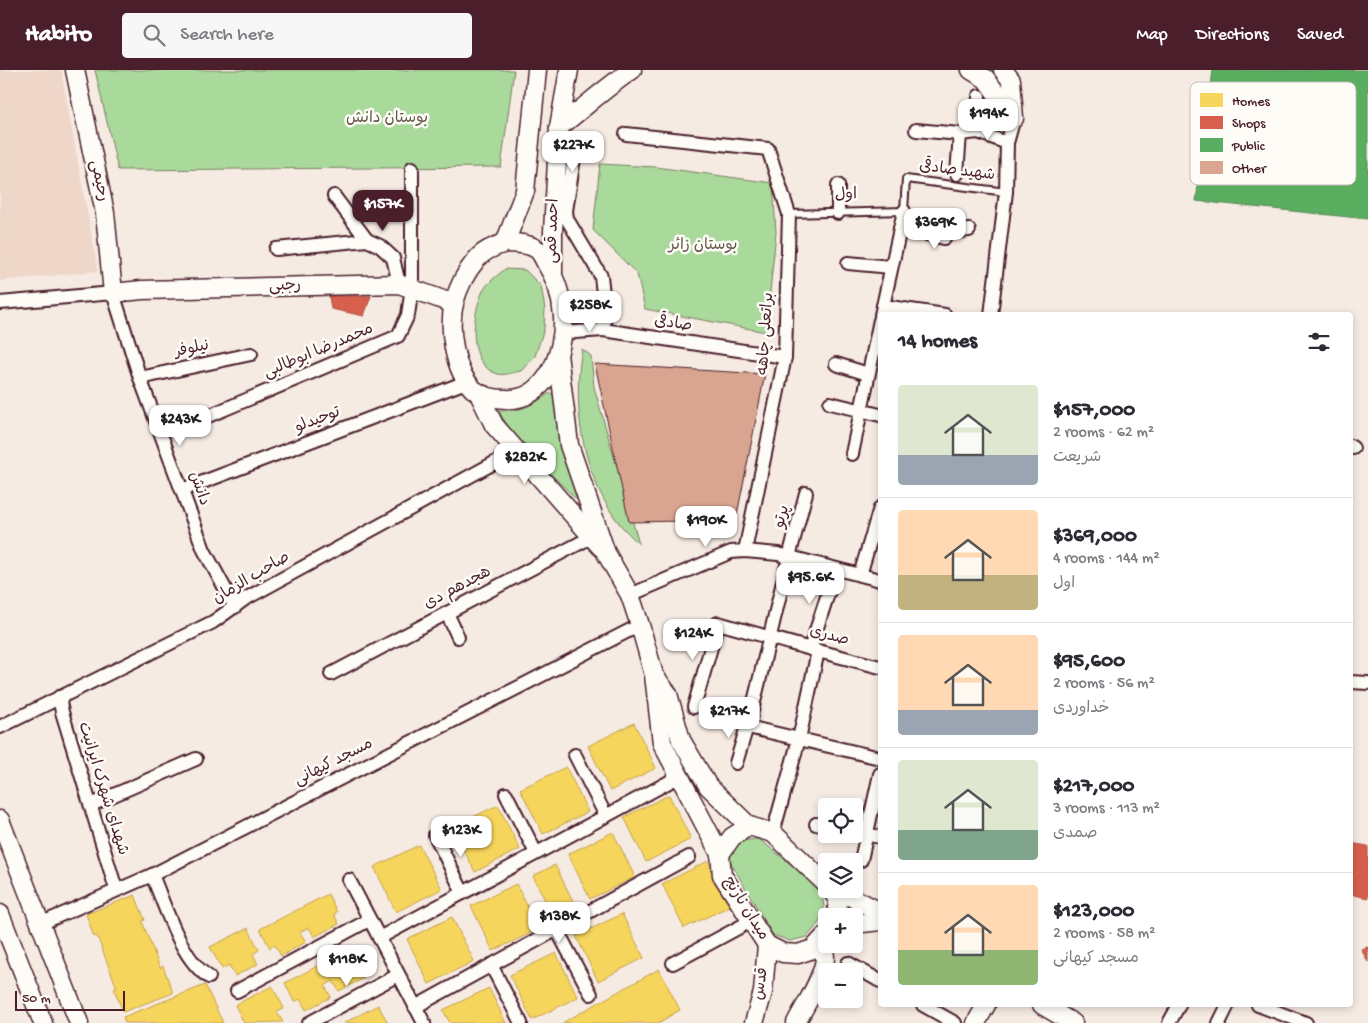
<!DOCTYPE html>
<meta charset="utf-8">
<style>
body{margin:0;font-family:"Gochi Hand","Playpen Sans Arabic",sans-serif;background:#f7f7f7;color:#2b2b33;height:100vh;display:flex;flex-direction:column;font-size:19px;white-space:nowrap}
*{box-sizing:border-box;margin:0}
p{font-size:16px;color:#7c7c81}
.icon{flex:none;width:28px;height:28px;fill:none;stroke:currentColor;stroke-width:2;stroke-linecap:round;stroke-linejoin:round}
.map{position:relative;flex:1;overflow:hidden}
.panel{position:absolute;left:878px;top:242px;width:475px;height:695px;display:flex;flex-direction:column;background:#fff;border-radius:5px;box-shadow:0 2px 8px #0003}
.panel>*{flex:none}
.buttons{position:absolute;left:818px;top:728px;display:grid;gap:10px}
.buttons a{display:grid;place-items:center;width:45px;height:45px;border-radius:5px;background:#fff;box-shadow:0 2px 8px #0003;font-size:25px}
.scale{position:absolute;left:15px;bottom:12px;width:110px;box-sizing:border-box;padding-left:5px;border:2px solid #4a1f2b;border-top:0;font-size:14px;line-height:18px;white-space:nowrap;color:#4a1f2b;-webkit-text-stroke:4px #fdfcf7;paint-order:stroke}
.price{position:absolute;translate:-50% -42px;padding:0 11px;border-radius:10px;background:#fff;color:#222;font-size:16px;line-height:32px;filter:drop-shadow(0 1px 2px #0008)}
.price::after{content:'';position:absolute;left:50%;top:30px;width:15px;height:11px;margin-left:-8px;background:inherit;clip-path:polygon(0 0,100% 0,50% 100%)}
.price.on{background:#4a1f2b;color:#fff}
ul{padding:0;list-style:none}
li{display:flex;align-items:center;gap:15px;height:125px;padding:0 20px}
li+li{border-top:1px solid #e1e1e2}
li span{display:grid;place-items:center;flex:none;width:140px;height:100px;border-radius:5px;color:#555}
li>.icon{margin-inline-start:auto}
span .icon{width:60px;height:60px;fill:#fffc;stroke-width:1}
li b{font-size:21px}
h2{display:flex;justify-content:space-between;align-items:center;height:60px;padding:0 20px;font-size:21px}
header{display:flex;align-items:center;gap:30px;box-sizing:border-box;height:70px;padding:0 25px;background:#4a1f2b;color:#fff}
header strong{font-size:24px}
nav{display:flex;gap:28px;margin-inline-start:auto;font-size:18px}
.search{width:350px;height:45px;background:#f7f7f7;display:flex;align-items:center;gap:12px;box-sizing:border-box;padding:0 18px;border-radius:5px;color:#7c7c81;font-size:19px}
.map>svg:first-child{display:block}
</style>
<header>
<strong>Habito</strong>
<div class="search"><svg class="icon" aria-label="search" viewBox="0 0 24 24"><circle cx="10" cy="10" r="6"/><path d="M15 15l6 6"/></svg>Search here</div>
<nav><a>Map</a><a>Directions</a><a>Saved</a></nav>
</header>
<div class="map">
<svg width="1368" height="953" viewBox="0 0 1368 953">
<rect width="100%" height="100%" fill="#f6ebe2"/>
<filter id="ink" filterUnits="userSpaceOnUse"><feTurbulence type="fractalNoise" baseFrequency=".02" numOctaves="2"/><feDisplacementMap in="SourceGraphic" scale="10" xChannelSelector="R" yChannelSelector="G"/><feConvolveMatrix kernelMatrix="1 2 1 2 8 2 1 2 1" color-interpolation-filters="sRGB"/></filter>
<g filter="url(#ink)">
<path fill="#eed6c9" d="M 0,0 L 61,0 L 98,201 L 0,211 Z"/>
<g fill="#a9da9b" stroke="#7a7c63">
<path d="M 95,0 L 514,0 L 501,97 L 118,100 Z"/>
<path d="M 600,94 L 656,97 L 773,113 L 776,162 L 766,262 L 645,239 L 637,204 L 593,160 Z"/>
<path d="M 505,199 L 525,200 L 541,216 L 545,239 L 544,259 L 535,286 L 521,301 C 514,302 504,306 498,304 C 466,295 472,243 483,221 C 487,213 498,205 505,199 Z"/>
<path d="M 582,279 L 591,286 L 594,317 L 639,474 C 631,466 622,458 615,448 C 582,400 572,336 582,279 Z"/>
<path d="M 550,323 L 555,325 L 563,380 L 578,431 C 551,403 518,376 499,342 C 506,339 513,341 520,339 C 531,336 541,329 550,323 Z"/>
<path d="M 759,769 L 821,818 L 824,837 L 819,853 L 807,867 L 790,871 L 773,865 L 728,788 L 739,771 Z"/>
</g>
<g fill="#f6d55c" stroke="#c29e4d">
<path d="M 634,653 L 656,698 L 610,721 L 588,676 Z"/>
<path d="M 566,697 L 588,742 L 543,764 L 520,719 Z"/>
<path d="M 669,725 L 691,769 L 646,792 L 624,747 Z"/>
<path d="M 498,735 L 520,779 L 475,802 L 452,757 Z"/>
<path d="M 613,762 L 635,807 L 590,829 L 568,784 Z"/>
<path d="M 419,775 L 442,819 L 396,842 L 374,797 Z"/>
<path d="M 708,791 L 730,836 L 684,858 L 662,814 Z"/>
<path d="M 555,795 L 576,837 L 554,848 L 533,806 Z"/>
<path d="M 516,814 L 539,859 L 493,881 L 471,836 Z"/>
<path d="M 328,824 L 337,842 L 334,844 L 339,854 L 314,867 L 309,857 L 300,862 L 306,872 L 281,886 L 275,875 L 270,878 L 260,859 Z"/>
<path d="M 135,825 L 145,850 L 142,851 L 160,898 L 163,896 L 173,923 L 123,942 L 114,919 L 117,918 L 97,866 L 94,867 L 86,844 Z"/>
<path d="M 622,844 L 644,888 L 598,911 L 576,866 Z"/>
<path d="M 452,847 L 474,891 L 429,914 L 407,869 Z"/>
<path d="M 248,858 L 259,880 L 253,884 L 258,894 L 235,906 L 229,895 L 222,899 L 210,877 Z"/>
<path d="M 352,878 L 362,896 L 358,898 L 364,908 L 339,921 L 333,911 L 325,916 L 331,927 L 306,940 L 300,929 L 294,932 L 285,913 Z"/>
<path d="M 556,883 L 578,927 L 532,950 L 510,905 Z"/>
<path d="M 659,899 L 680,940 L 658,953 L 562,953 Z"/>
<path d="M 205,915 L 223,953 L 125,953 L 123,947 Z"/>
<path d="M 272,916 L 284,938 L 277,942 L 283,952 L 244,953 L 235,935 Z"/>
<path d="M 489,918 L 506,953 L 450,953 L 443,940 Z"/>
<path d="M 378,935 L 388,953 L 344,953 Z"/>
</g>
<g fill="#d6604d" stroke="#ac4c43">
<path d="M 329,226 L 371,226 L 364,246 L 331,239 Z"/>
<path d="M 1350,773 L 1368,776 L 1368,828 L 1350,824 Z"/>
<path d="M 1368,877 L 1368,892 L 1361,879 Z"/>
</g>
<path fill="#5aae61" stroke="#558351" d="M 1213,0 L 1368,0 L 1368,149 L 1196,131 Z"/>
<path fill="#daa590" stroke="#4a1f2b" d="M 595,294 L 765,304 L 737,445 L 683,451 L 629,452 Z"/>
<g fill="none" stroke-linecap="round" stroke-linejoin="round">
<g stroke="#4a1f2b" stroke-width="10">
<path id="lane" d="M 789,144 L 904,141 L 906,109 L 1006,122"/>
</g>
<g stroke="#4a1f2b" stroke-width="16">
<g id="street">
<path d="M 916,60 L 960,64"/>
<path d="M 978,62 L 1007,73"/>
<path d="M 626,64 L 768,79 L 789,144 L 785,287 L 745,481"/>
<path d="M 576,75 L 566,141 L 567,149 L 601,206 L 605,242 L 603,260 L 785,287"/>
<path d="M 957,104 L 960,64 L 978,62 L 979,26"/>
<path d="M 838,115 L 838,143"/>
<path d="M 334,126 L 367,170 L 380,176 L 393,188 L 399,214"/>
<path d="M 900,158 L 944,168 L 946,163 L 969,160"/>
<path d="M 276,179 L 367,170"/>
<path d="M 848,193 L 891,197"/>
<path d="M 0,233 L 113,223 L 140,308 L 204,480 L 235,537"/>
<path d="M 883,236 L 945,245"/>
<path d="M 881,245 L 904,141"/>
<path d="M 991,245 L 1006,122 L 1007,73 L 1014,48"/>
<path d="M 562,263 L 603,260"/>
<path d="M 836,294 L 868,304"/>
<path d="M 140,308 L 251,284"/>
<path d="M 830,333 L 880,345"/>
<path d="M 206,347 L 398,266 L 408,245 L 412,218 L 412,98"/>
<path d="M 1350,376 L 1353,378"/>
<path d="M 852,384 L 880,250"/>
<path d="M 182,420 L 466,312"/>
<path d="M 806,423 L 789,487 L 748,657 L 880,688"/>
<path d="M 860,505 L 880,438"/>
<path d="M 630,525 L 731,482 L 745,481 L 778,484 L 880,510"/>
<path d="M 447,543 L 458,567"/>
<path d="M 810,579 L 836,499"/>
<path d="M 331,604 L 599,463"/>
<path d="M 1350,612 L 1368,613"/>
<path d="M 59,627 L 62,642 L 116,819"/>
<path d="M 694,637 L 718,553 L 818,581 L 880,597"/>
<path d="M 0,657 L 213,552 L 245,529 L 516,381"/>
<path d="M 575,685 L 606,746"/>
<path d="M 736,693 L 748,653"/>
<path d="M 506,724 L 536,783"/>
<path d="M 91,735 L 196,689"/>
<path d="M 816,754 L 826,756"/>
<path d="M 854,762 L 880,767"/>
<path d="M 773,763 L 799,669 L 818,581"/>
<path d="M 435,765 L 463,823"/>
<path d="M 861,790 L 880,704"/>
<path d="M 152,805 C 165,835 181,890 209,907"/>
<path d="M 349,810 L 424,953"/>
<path d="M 40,854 L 152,805 L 640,555"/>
<path d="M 557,860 L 591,924"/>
<path d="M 379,868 L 669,712 L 679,704"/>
<path d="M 673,893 L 751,851"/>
<path d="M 848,893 L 880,911"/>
<path d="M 491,895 L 521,953"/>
<path d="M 237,921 L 369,850"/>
<path d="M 923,935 L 955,953"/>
<path d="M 1258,935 L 1306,953"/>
<path d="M 415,937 L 689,787"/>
<path d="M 309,953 L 398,905"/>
<path d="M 1169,953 L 1179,935"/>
<path d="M 1219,953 L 1228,935"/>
</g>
</g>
<g stroke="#4a1f2b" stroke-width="21">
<g id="secondary">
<path d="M 75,0 L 105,143 L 113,223 L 142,220 L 399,214 L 454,234"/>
<path d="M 971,0 L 986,9 L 1014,48 L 1011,10 L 1003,0"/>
<path d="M 559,57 C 584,38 606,17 632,0"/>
<path d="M 505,173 C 515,173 529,173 538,180 C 541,183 544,189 546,193 C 556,209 562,228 563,247 C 565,282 546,332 505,329 C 494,329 482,326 473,319 C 454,300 448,259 454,233 C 458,218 466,202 476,190 C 484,180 494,177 505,173 Z"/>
<path d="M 505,173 L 525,121 L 537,0"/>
<path d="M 553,203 L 553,161 L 559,57 L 569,0"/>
<path d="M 558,284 L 569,375 L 606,483 L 630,525 L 640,555 L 654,605 L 662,673 L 720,784"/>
<path d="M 479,324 L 494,355 L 601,477"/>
<path d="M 656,608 L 668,624 L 681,670 L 708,716 L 749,756"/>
<path d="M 0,750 L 79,953"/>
<path d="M 826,814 L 773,763 L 749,756 L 732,767 L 720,784 L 722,805 L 767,875 L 783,883 L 798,884 L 813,879 L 826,865"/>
<path d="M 830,819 L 838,829 L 837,846"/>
<path d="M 836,819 L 880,842"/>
<path d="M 0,844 L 43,953"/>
<path d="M 854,854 L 880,851"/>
<path d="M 1042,935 L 1073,953"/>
<path d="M 754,953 L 763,922 L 767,875"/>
<path d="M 796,953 C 804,937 825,905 825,887 C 825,882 822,877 820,872"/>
<path d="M 976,953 L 986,935"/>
</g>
</g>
<use href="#lane" stroke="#fdfcf7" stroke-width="6"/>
<use href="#street" stroke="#fdfcf7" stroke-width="12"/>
<use href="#secondary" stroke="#fdfcf7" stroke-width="18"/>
</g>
</g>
<g text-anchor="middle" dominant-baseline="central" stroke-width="5" stroke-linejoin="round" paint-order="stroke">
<g font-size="16" fill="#66574d" stroke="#fdfcf7">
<text x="387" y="49">بوستان دانش</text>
<text x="703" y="176">بوستان زائر</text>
</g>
<g font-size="16" fill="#4a1f2b" stroke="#fdfcf7">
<text transform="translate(957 102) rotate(7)">شهید صادقی</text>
<text transform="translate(98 111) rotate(78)">رحیمی</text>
<text transform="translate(846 126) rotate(-2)">اول</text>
<text transform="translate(554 161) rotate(-88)">احمد قمی</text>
<text transform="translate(285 217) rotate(-1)">رجبی</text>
<text transform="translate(673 255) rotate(8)">صادقی</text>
<text transform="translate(767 264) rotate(-86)">براتعلی چاهه</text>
<text transform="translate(192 280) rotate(-12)">نیلوفر</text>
<text transform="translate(319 282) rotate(-23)">محمدرضا ابوطالبی</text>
<text transform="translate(318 351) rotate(-21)">توحیدلو</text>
<text transform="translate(198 419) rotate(70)">دانش</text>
<text transform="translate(783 447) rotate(-75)">پرتو</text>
<text transform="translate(252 509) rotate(-31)">صاحب الزمان</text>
<text transform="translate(458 519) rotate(-28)">هجدهم دی</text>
<text transform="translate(829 567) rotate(15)">صدری</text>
<text transform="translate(334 693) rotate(-27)">مسجد کیهانی</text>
<text transform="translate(102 719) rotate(73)">شهدای شهرک ایرانیت</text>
<text transform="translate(745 839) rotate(58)">میدان نارنج</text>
<text transform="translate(762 914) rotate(-81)">قدس</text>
</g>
</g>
<rect x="1190" y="12" width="166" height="103" rx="8" fill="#fdfcf7" stroke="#c7baba" stroke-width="1"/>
<rect x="1200" y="23" width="23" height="14" fill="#f6d55c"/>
<rect x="1200" y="46" width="23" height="13" fill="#d6604d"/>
<rect x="1200" y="68" width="23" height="14" fill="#5aae61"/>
<rect x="1200" y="91" width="23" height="13" fill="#daa590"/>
<g font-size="14" fill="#4a1f2b">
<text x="1232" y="35">Homes</text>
<text x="1232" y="57">Shops</text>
<text x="1232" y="80">Public</text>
<text x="1232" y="102">Other</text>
</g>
</svg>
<div class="buttons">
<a><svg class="icon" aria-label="locate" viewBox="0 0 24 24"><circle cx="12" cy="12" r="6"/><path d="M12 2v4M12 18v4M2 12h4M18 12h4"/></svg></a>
<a><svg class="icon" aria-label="layers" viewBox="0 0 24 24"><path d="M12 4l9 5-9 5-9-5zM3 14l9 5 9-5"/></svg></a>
<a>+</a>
<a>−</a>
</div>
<div class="scale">50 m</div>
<b class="price" style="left:988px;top:71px">$194K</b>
<b class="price" style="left:573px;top:103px">$227K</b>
<b class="price on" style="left:383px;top:162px">$157K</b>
<b class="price" style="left:935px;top:180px">$369K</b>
<b class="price" style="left:590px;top:263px">$258K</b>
<b class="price" style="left:180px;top:377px">$243K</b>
<b class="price" style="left:525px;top:415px">$282K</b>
<b class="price" style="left:706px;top:478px">$190K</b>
<b class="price" style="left:810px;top:535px">$95.6K</b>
<b class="price" style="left:693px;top:591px">$124K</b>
<b class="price" style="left:729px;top:669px">$217K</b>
<b class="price" style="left:461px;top:788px">$123K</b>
<b class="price" style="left:559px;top:874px">$138K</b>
<b class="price" style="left:347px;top:917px">$118K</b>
<section class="panel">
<h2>14 homes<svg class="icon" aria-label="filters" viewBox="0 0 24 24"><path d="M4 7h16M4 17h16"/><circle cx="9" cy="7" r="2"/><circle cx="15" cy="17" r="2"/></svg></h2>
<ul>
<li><span style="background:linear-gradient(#dfe7d0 70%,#9aa5b1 0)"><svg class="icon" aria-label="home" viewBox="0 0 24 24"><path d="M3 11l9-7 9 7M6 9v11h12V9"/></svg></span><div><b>$157,000</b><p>2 rooms · 62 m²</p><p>شریعت</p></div></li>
<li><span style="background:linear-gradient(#ffd9b3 65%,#c2b280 0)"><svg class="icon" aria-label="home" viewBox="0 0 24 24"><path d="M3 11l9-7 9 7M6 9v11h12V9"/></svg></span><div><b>$369,000</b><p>4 rooms · 144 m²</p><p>اول</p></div></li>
<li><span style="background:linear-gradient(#ffd9b3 75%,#9aa5b1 0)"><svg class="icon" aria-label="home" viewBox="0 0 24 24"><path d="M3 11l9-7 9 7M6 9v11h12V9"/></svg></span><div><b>$95,600</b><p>2 rooms · 56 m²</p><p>خداوردی</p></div></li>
<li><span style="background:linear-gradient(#dfe7d0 70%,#7fa58c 0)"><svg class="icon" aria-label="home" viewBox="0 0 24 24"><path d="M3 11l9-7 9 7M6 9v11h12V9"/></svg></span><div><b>$217,000</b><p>3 rooms · 113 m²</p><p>صمدی</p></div></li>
<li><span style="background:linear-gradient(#ffd9b3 65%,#8fb573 0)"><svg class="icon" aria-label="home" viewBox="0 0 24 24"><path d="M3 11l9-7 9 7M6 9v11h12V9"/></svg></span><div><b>$123,000</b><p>2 rooms · 58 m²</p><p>مسجد کیهانی</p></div></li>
</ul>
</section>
</div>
